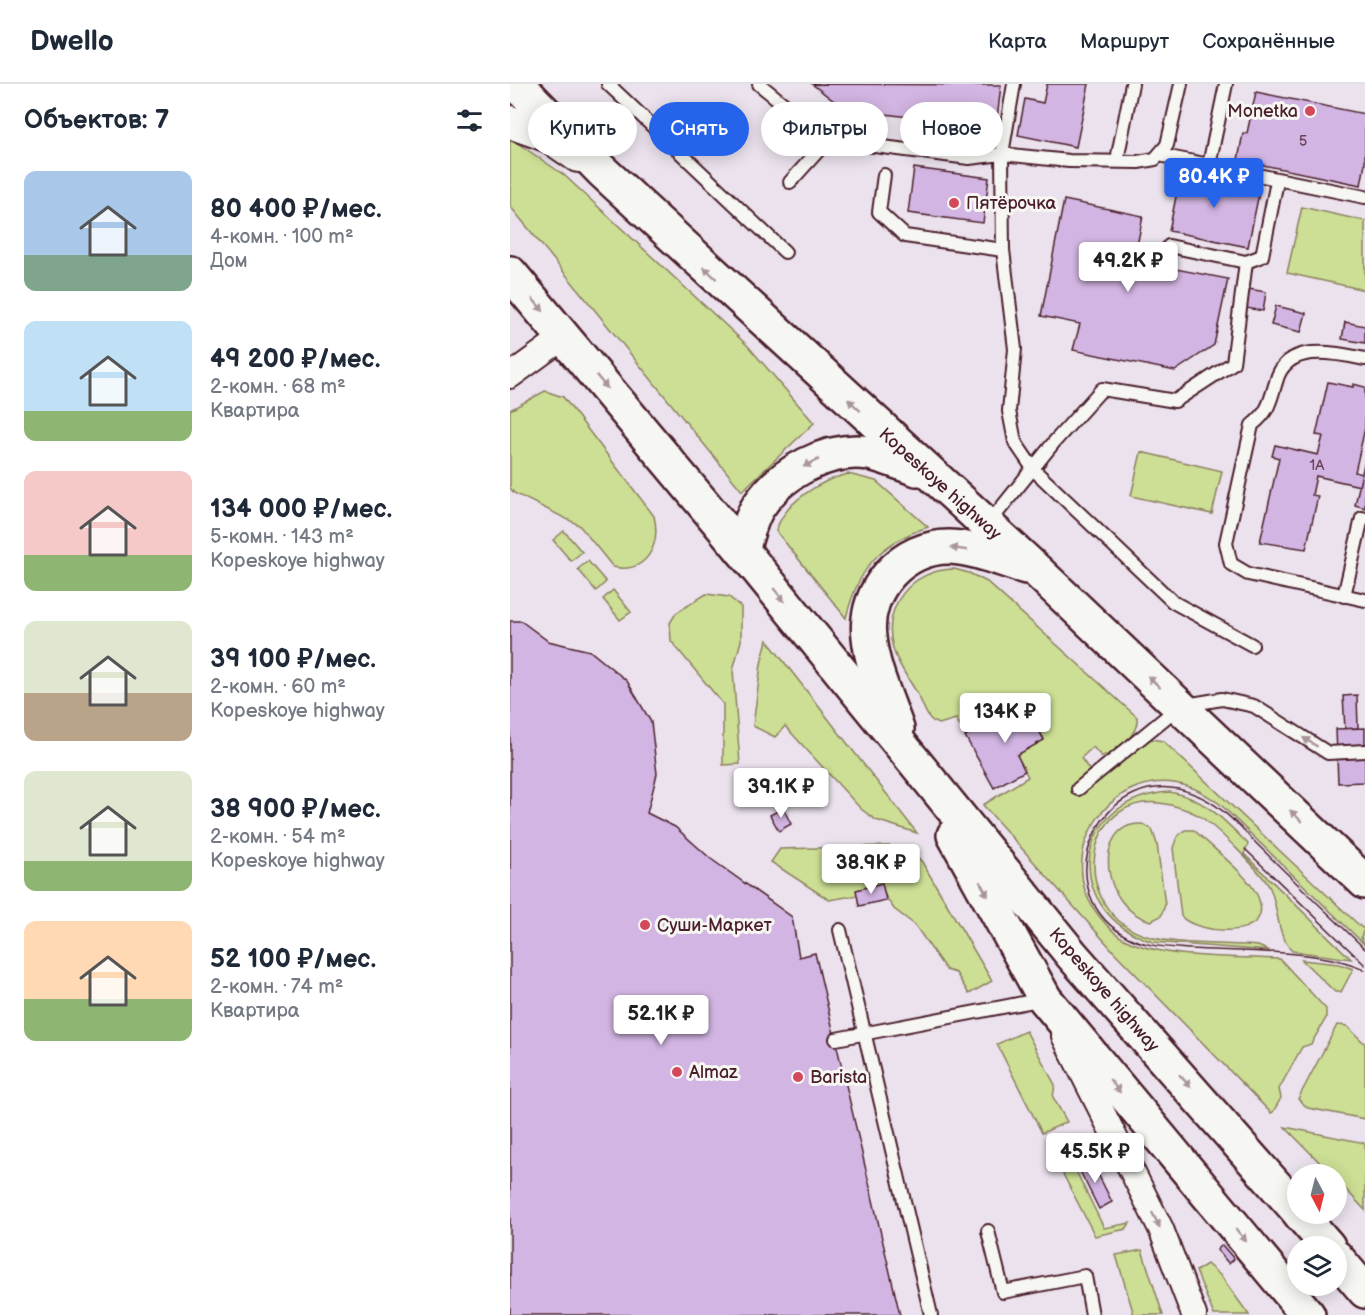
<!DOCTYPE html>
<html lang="ru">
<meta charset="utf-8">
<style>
body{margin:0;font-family:"Balsamiq Sans",sans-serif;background:#f6f6f7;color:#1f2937;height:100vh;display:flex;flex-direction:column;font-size:22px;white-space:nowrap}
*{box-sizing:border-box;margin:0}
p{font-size:20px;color:#747a83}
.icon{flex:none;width:33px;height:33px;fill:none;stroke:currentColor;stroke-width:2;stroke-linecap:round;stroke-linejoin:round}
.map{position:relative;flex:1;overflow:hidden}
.side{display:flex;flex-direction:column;background:#fff;width:510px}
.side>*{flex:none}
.hud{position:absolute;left:18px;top:18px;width:570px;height:54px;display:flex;gap:12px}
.needle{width:39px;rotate:173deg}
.buttons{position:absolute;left:777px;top:1080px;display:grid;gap:12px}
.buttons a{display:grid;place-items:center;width:60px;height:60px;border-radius:50%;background:#fff;box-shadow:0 3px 15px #0003;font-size:30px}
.price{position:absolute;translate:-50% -51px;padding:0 14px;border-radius:6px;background:#fff;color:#222;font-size:20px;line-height:39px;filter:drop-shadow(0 2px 3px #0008)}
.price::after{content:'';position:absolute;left:50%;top:36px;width:18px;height:14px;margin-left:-9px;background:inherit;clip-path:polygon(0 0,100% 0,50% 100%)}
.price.active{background:#2563eb;color:#fff}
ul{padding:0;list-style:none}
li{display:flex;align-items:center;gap:18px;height:150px;padding:0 24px}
li span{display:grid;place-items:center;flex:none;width:168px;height:120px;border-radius:12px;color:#555}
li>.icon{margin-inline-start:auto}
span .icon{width:72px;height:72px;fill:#fffc;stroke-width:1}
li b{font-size:26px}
h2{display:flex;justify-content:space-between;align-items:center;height:72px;padding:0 24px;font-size:26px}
.pill{padding:0 21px;border-radius:27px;background:#fff;box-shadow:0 3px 15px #0003;font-size:21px;line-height:54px}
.pill.active{background:#2563eb;color:#fff}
header{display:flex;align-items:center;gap:36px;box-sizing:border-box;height:84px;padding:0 30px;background:#fff;border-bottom:2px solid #e0e1e3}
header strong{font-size:28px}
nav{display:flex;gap:33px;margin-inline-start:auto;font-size:21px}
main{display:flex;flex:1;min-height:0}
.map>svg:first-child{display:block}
</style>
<header>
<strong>Dwello</strong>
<nav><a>Карта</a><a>Маршрут</a><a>Сохранённые</a></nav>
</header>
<main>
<section class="side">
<h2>Объектов: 7<svg class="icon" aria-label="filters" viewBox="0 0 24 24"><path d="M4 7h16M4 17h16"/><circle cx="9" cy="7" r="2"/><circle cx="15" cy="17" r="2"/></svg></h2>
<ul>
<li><span style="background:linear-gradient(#a9c7e8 70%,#7fa58c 0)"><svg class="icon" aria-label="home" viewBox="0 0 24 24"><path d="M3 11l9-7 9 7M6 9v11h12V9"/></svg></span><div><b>80 400 ₽/мес.</b><p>4-комн. · 100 m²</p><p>Дом</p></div></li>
<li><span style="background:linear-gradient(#bfe0f5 75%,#8fb573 0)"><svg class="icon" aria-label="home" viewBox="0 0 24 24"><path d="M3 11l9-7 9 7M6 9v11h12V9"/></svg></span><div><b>49 200 ₽/мес.</b><p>2-комн. · 68 m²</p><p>Квартира</p></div></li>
<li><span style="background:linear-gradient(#f6c9c9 70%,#8fb573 0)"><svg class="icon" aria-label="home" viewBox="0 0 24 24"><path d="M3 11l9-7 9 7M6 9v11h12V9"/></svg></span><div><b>134 000 ₽/мес.</b><p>5-комн. · 143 m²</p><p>Kopeskoye highway</p></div></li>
<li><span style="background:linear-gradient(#dfe7d0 60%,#b9a48a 0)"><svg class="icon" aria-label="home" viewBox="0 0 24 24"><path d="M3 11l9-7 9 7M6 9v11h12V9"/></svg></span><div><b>39 100 ₽/мес.</b><p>2-комн. · 60 m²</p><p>Kopeskoye highway</p></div></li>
<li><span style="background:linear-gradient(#dfe7d0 75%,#8fb573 0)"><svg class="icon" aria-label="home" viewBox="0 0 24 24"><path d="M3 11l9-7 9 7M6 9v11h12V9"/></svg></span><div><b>38 900 ₽/мес.</b><p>2-комн. · 54 m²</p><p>Kopeskoye highway</p></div></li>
<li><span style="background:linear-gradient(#ffd9b3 65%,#8fb573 0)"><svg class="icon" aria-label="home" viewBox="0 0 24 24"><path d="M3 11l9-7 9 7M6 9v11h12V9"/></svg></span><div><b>52 100 ₽/мес.</b><p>2-комн. · 74 m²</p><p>Квартира</p></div></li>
</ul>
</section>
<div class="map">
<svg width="855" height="1231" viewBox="0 0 855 1231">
<rect width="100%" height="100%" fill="#ebe2ed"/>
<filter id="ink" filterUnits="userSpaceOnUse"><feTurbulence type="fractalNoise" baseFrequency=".0167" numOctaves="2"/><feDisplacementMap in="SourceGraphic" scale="12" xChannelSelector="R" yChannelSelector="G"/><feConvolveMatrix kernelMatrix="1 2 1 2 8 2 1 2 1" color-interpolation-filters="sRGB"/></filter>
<g filter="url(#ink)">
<g fill="#ccdf94" stroke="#8b7f60" stroke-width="1.5">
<path d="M 0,54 L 54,91 L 238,262 L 304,339 L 232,407 L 0,122 Z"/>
<path d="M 792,123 L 855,137 L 855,206 L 777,189 Z"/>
<path d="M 35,307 L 53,313 L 144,432 C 151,462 136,490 103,483 L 69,441 L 4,409 L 0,404 L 0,326 Z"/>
<path d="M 631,368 L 712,387 L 702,430 L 621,412 Z"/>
<path d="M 338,390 L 366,397 L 418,443 C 369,459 348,485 336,534 L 266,447 C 274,418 311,396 338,390 Z"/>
<path d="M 54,447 L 72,468 L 61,477 L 43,456 Z"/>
<path d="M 78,477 L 96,498 L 86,507 L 68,485 Z"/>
<path d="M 444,485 L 459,489 L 477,498 L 627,633 C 629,649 607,672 591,672 L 583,663 L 571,674 L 580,687 L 563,701 L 570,710 L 634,658 L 641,655 L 653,657 L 852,844 L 855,843 L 851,853 L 855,861 L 711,721 C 701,714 692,707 680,703 C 605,676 539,770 589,832 C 597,842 605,851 616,856 C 658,876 723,872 770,875 L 816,925 L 816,934 L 801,960 L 792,963 L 769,1005 L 771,1014 L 763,1028 L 761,1029 L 606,870 L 473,721 L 518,693 L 507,671 L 534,655 L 510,613 L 452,645 L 446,635 L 429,640 C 416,637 414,621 407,609 C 399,595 387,580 383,564 C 371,523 402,485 444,485 Z"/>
<path d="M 103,506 L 121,528 L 110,536 L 93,515 Z"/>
<path d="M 196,510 L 219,513 L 231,523 L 231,557 L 223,586 L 230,680 L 213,681 L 213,620 L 161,557 L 160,539 L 166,529 Z"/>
<path d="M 257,556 L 407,749 L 366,736 L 351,725 L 275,642 L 265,653 L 243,642 L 251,580 Z"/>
<path d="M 660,708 C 695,714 714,736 738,760 L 734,770 L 841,875 L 782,867 C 766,850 769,825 760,804 C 752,788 707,744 691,733 C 682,727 672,724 661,721 C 576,700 555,820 631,850 C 659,862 716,859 748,862 L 760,867 L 643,858 C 550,828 561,714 660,708 Z"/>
<path d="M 632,740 L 642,745 L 647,760 L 655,821 L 651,832 L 641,837 C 590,825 582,738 632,740 Z"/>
<path d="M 675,746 L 684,746 C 702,764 739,791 748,813 C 766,858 685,850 671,832 L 663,764 L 667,753 Z"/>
<path d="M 379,762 C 392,765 404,767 412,778 L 482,897 L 459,910 L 446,889 L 436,886 L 405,841 L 384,825 L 372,807 L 319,816 L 261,778 L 270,765 Z"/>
<path d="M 792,876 L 829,880 L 843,885 L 831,908 L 825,908 Z"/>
<path d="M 827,941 L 837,942 L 855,960 L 855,1035 L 798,1024 L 788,1015 Z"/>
<path d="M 516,947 L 545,1001 L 543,1013 L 557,1038 L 532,1049 L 487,960 Z"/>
<path d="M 775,1043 L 855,1059 L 855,1126 L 827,1096 L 826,1090 L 821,1090 Z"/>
<path d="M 565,1051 L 575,1071 L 575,1077 L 564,1083 L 594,1144 L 620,1139 L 616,1145 L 585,1152 L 539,1063 Z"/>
<path d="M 632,1166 L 653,1231 L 624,1231 L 606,1171 Z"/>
<path d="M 697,1180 L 711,1192 L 739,1231 L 704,1231 L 686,1187 Z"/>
</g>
<g fill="#d2b5e2" stroke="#4a1f2b" stroke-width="1.5">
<path d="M 302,0 L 491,1 L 486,44 L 343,26 L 324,17 Z"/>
<path d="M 537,0 L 579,0 L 566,63 L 508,51 L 515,15 L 533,19 Z"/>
<path d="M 746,8 L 855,30 L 855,80 L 851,101 L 728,76 L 733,49 L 737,49 Z"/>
<path d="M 404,84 L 479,94 L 473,139 L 398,129 Z"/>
<path d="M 671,88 L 750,104 L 738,163 L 659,147 Z"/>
<path d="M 554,116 L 633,132 L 626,167 L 657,173 L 655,183 L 718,195 L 704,261 L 665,287 L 563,266 L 570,240 L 531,232 Z"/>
<path d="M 739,205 L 756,208 L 753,227 L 736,224 Z"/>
<path d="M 766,222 L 796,229 L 791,248 L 761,241 Z"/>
<path d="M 835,238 L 855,242 L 855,259 L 832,255 Z"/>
<path d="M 818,298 L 843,303 L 843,300 L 855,303 L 855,344 L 845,388 L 852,390 L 850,402 L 806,392 L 802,411 L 808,412 L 796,465 L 750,458 L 769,374 L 762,372 L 765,361 L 808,371 L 813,352 L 806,351 Z"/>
<path d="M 854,380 L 855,381 L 855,424 L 845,421 Z"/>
<path d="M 0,537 L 11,537 L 38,557 L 80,567 L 117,597 L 141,638 L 147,690 L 137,729 L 165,743 L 201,775 L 282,833 L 289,873 L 305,869 L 390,1231 L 0,1231 Z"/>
<path d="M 847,611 L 848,644 L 835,645 L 833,612 Z"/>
<path d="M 514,619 L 534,656 L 507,671 L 515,687 L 484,704 L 455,652 Z"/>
<path d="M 855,644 L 855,698 L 828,699 L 826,645 Z"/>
<path d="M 273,724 L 281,740 L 269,747 L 260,731 Z"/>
<path d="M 372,799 L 376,816 L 349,822 L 346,806 Z"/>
<path d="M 581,1076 L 602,1118 L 589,1125 L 568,1083 Z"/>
<path d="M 712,1161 L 724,1175 L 719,1180 L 707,1166 Z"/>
</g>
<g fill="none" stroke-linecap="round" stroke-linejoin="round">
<g stroke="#4a1f2b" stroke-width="16">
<g id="service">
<path d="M 98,0 L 275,168"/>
<path d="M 249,0 L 318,56 L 459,74 L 492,70 L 559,77 L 628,78 L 645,75 L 657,61 L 671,0"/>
<path d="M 504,0 L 492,70 L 493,166 L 505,265 L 499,327 L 505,358 L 524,386 L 663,518 L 742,561"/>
<path d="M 649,71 L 699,81 L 716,0"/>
<path d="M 607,76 L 622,0"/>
<path d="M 699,81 L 855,113"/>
<path d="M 374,91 L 369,128 L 395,152 L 493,166"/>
<path d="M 280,98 L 318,56"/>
<path d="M 659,162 L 736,178 L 752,172 L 767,97"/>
<path d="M 855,275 C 826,269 776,257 766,298 C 760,317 759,328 742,341 L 716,459 L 721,480 L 738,490 L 855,516"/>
<path d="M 479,439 L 545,357 L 592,305 L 665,317 L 723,279 L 736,178"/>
<path d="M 834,512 L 852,434 L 855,435"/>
<path d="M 568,705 L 670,622 L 712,615 L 744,622 L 818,669 L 855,667"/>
<path d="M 330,846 L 421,1231"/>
<path d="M 326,955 L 534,915"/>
<path d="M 478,1147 L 493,1208 L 575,1192 L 582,1231"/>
</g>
</g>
<g stroke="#4a1f2b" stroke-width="28">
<g id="minor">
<path d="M 0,292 L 55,252"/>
<path d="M 554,952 L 651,1145 L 684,1231"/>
</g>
</g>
<g stroke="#4a1f2b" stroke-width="36">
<path id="tertiary" d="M 0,38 L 39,52 L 68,72"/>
</g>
<g stroke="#4a1f2b" stroke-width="38">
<g id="primary">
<path d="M 7,0 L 92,87 L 526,486 L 855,798"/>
<path d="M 0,189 L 232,466 L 562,871 L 788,1127"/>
<path d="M 232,466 C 237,452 240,435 248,423 C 271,388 318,363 359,369 C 375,372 392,380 407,385"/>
<path d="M 387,645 C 377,616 362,584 359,553 C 353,506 393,462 440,463 C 465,464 492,476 516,483"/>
<path d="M 444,751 L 535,915 L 798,1231"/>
<path d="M 790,1130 L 818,1162"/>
<path d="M 826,1173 L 855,1207"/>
</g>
</g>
<use href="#service" stroke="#f6f6f2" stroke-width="12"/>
<use href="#minor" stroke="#f6f6f2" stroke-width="24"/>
<use href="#tertiary" stroke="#f6f6f2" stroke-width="32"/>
<use href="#primary" stroke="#f6f6f2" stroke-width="33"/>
<g stroke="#4a1f2b" stroke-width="1.5">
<path d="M 735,765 L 855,881"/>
<path d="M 855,865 C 821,832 787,800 754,767 C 733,747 712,720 684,710 C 595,674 532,802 614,851 C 634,863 658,863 680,865 C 727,868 815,865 855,886"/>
</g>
</g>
<defs><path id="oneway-solid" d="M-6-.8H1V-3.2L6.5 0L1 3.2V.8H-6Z" transform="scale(1.5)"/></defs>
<g fill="#a99598">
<use href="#oneway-solid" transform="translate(200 189) rotate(-137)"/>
<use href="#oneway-solid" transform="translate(28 221) rotate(49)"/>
<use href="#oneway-solid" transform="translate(92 298) rotate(50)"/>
<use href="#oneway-solid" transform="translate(344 321) rotate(-137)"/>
<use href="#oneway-solid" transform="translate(301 379) rotate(154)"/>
<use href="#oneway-solid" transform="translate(449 465) rotate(-171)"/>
<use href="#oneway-solid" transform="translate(269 511) rotate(51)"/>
<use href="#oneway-solid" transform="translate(644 598) rotate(-137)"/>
<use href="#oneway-solid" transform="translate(800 658) rotate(-148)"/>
<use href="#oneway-solid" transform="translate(786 732) rotate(-136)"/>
<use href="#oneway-solid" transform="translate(474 805) rotate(61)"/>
<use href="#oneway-solid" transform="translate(675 997) rotate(48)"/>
<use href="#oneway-solid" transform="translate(605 1002) rotate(51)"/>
<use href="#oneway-solid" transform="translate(646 1136) rotate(63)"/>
<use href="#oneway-solid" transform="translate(731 1151) rotate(50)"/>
</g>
</g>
<g fill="#d1495b" stroke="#f6f6f2" stroke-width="2">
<circle cx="800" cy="27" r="6"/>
<circle cx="444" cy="119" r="6"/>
<circle cx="135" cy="841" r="6"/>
<circle cx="167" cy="988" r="6"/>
<circle cx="288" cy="993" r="6"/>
</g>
<g text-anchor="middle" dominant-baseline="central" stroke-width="6" stroke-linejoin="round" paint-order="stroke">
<g font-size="15" fill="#6c4459">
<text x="793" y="57">5</text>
<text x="807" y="381">1А</text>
</g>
<g font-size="18" fill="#4a1f2b" stroke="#f6f6f2" text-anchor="start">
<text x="788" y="27" text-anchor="end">Monetka</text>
<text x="456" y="119">Пятёрочка</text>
<text x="147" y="841">Суши-Маркет</text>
<text x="179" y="988">Almaz</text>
<text x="300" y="993">Barista</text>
</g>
<g font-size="18" fill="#4a1f2b" stroke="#f6f6f2">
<text transform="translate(430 400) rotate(42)">Kopeskoye highway</text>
<text transform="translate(594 906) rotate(49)">Kopeskoye highway</text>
</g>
</g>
</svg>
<div class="buttons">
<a><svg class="needle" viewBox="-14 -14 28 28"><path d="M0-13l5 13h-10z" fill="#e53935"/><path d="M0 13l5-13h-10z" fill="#747a83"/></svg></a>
<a><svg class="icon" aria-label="layers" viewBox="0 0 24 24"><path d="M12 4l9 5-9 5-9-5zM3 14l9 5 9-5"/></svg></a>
</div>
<b class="price active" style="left:704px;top:125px">80.4K ₽</b>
<b class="price" style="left:618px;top:209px">49.2K ₽</b>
<b class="price" style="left:495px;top:660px">134K ₽</b>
<b class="price" style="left:271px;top:735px">39.1K ₽</b>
<b class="price" style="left:361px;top:811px">38.9K ₽</b>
<b class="price" style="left:151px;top:962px">52.1K ₽</b>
<b class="price" style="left:585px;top:1100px">45.5K ₽</b>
<div class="hud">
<a class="pill">Купить</a>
<a class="pill active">Снять</a>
<a class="pill">Фильтры</a>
<a class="pill">Новое</a>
</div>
</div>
</main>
